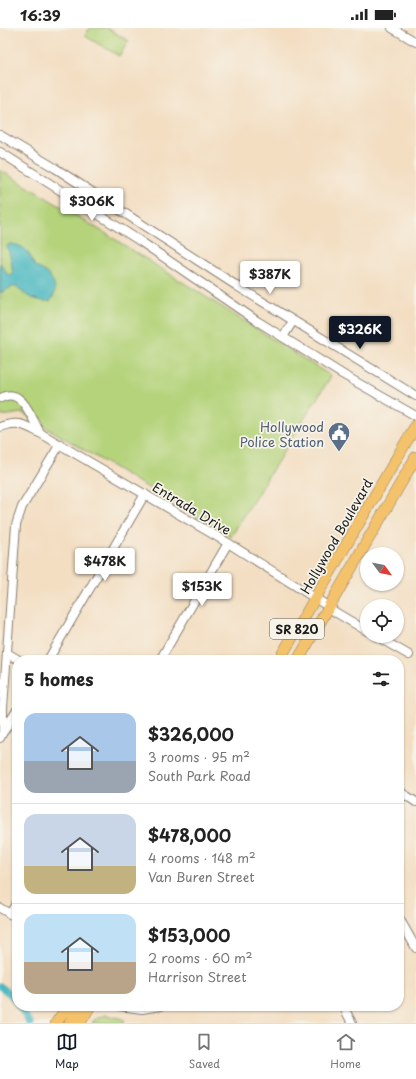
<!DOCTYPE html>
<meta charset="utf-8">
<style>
body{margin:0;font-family:"Playpen Sans",sans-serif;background:#f2f2f2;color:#222;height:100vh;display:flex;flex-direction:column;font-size:15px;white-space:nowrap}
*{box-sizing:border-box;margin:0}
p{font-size:13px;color:#767676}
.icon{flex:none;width:22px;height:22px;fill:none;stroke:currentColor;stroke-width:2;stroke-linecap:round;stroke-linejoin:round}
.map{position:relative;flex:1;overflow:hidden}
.panel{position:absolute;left:12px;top:627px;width:392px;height:356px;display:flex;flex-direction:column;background:#fff;border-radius:16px;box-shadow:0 1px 3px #0004}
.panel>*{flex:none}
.needle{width:26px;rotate:122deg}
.fabs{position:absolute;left:360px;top:519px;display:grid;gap:8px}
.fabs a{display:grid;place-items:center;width:44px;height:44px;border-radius:50%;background:#fff;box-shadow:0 1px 3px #0004;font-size:20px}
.price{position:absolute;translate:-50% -34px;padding:0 9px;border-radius:4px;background:#fff;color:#222;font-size:13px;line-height:26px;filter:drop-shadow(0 1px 2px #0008)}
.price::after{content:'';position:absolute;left:50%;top:24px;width:12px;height:9px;margin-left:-6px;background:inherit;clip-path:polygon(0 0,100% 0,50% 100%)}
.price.active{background:#111827;color:#fff}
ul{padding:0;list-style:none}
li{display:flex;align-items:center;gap:12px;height:100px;padding:0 12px}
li+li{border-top:1px solid #e0e0e0}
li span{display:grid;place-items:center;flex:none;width:112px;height:80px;border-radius:12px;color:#555}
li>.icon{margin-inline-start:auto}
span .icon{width:48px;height:48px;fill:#fffc;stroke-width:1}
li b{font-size:17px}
h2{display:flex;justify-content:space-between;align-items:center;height:48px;padding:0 12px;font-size:17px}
.status{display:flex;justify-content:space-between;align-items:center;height:28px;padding:0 20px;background:#fff;direction:ltr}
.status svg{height:11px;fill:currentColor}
.dock{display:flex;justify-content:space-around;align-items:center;height:56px;border-top:1px solid #e0e0e0;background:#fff;font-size:11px;color:#767676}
.dock a{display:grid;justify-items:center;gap:2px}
.dock .active{color:#111827}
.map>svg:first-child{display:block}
</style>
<div class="status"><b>16:39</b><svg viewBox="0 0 49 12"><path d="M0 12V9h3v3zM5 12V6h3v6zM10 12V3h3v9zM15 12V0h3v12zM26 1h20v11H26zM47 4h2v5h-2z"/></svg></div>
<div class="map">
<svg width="416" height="995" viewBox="0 0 416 995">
<rect width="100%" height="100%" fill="#f7f3e8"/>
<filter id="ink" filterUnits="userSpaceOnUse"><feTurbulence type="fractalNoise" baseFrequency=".025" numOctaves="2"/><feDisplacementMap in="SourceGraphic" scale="8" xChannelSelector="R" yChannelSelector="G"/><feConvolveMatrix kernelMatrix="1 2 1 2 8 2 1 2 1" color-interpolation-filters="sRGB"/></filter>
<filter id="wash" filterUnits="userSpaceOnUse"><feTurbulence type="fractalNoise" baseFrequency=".012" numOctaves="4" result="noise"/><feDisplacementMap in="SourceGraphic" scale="16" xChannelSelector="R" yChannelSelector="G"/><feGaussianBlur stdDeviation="0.9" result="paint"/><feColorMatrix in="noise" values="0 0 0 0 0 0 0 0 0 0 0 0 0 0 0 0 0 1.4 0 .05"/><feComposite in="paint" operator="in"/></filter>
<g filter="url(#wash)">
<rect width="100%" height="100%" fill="#f3dec2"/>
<g fill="#b4d37a" stroke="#68784b">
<path d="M 89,0 L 107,0 L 129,13 L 119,28 L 85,8 Z"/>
<path d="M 0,142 L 105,205 L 331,348 L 264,455 L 231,509 L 22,385 L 0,388 Z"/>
<path d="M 106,987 L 124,991 L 124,995 L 92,995 L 94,992 Z"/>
</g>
<path fill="#4ab8c1" stroke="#336a6e" d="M 10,216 C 20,217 25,219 30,228 C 32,232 33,236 36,239 C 39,241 39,240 42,242 C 53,248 60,263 50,273 C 38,274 23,268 17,258 C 10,259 6,262 0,265 L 0,235 L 8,247 L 13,247 L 11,231 L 7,218 Z"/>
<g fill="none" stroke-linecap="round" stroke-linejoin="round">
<g stroke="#4ab8c1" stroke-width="7">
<path d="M 0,958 L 11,967 L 17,975"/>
<path d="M 19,978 L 30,995"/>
</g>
</g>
</g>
<g filter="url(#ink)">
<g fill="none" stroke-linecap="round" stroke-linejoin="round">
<g stroke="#887d6f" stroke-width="10">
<g id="minor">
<path d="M 392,0 L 416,14"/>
<path d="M 0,107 L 55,140 L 237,258 L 416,368"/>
<path d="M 0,124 L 140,213 L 257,293 L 342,346 L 416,388"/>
<path d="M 283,309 L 293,293"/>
<path d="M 1,370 C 22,358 32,391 40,405"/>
<path d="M 0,399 C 18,392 24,397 40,405 L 228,515 L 329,579 L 335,584 L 367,603"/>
<path d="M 376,608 L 409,627"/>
<path d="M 7,625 L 19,632"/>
<path d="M 48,632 L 145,466"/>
<path d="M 160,632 L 228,515"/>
<path d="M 4,703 L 17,682"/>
<path d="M 0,710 L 3,704 L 3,680 L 16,497 L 22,479 L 60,416"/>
<path d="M 399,763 L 416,774"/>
<path d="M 0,880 L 17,890"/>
<path d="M 10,886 L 17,874"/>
<path d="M 399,890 L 416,920"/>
<path d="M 120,978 L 142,981 L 161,978"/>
<path d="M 343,978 L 352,995"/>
</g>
</g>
<g stroke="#887d6f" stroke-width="12">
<g id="highway">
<path d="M 279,632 L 416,397"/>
<path d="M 298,632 L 416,429"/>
<path d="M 56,995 L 68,978"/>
<path d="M 70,995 L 79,978"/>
<path d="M 80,995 L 90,978"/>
</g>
</g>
<use href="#minor" stroke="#fff" stroke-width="8"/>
<use href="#highway" stroke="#f3c26a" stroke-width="11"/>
</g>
</g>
<defs>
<g id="civic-pin" transform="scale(1.15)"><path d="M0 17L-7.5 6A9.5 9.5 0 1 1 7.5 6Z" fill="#5c6f8a" stroke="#f7f3e8"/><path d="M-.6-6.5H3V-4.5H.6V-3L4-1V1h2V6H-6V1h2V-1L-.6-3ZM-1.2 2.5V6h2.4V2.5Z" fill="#fff"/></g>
</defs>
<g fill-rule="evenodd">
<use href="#civic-pin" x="339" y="405"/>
</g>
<g text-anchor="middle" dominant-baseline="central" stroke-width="3.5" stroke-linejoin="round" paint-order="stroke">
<rect fill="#f7f3e8" stroke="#5e5c59" stroke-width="1" x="270" y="591" width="54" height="20" rx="3"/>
<g font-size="12" font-weight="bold" fill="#1c1c1c">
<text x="297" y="601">SR 820</text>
</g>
<g font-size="13" fill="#4e5e75" stroke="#f7f3e8" text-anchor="end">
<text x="324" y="398">Hollywood<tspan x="324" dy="15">Police Station</tspan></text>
</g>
<g font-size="13" fill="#1c1c1c" stroke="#f7f3e8">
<text transform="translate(192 480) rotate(31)">Entrada Drive</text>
<text transform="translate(336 508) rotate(-60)">Hollywood Boulevard</text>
</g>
</g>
</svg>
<div class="fabs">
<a><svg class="needle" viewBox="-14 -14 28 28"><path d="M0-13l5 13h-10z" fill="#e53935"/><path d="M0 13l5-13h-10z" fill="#767676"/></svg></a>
<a><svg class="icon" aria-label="locate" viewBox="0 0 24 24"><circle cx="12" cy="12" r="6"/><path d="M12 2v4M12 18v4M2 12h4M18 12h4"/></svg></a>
</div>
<b class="price" style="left:92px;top:194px">$306K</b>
<b class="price" style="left:270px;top:267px">$387K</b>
<b class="price active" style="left:360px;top:322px">$326K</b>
<b class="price" style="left:105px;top:554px">$478K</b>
<b class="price" style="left:202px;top:579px">$153K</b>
<section class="panel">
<h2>5 homes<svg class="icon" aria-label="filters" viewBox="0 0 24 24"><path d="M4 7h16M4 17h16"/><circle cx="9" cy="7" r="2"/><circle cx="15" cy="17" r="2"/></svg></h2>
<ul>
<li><span style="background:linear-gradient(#a9c7e8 60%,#9aa5b1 0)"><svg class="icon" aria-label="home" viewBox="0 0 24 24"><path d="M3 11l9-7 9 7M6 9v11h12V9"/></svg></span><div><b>$326,000</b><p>3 rooms · 95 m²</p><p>South Park Road</p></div></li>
<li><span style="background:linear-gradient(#c9d6e8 65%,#c2b280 0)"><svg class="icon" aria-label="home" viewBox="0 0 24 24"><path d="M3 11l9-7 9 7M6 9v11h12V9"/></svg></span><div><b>$478,000</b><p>4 rooms · 148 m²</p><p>Van Buren Street</p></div></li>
<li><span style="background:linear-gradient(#bfe0f5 60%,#b9a48a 0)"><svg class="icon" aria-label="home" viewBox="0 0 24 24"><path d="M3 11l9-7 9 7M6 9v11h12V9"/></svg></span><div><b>$153,000</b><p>2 rooms · 60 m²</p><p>Harrison Street</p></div></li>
</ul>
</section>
</div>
<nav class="dock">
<a class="active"><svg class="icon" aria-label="map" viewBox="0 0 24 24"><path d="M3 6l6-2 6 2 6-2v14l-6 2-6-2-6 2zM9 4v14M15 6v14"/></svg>Map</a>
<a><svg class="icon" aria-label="saved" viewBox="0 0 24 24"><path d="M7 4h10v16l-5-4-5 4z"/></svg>Saved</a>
<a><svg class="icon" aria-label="home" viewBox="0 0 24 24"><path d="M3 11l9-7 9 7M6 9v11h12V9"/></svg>Home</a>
</nav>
